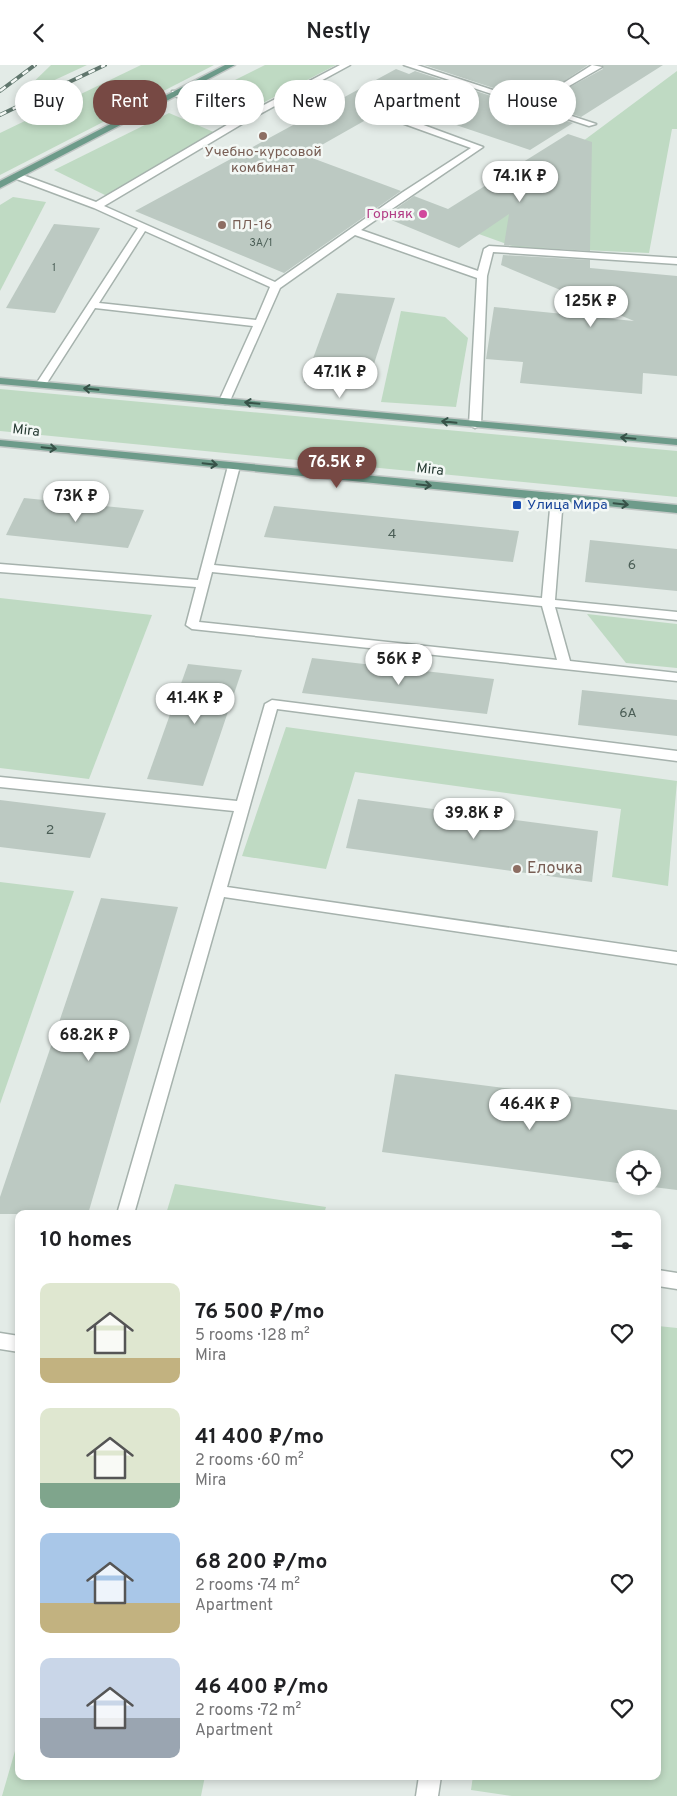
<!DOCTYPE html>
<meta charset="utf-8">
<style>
body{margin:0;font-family:Overpass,sans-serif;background:#f2f2f2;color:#202124;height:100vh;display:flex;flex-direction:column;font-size:19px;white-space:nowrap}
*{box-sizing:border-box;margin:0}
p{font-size:16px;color:#757577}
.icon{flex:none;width:28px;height:28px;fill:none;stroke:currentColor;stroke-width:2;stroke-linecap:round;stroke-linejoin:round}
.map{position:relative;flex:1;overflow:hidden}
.sheet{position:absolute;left:15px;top:1145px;width:646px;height:570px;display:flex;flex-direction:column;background:#fff;border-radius:10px;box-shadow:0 2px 8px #0003}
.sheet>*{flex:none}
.guide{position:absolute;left:15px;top:15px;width:648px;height:45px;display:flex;gap:10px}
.buttons{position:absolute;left:616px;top:1085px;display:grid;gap:10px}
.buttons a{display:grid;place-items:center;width:45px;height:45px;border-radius:50%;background:#fff;box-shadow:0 2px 8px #0003;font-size:25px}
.price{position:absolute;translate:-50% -42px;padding:0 11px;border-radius:18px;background:#fff;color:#222;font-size:16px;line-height:32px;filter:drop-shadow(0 1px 2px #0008)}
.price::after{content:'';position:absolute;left:50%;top:30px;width:15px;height:11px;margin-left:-8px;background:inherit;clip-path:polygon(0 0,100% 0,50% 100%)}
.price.selected{background:#774944;color:#fff}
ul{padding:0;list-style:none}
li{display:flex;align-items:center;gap:15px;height:125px;padding:0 25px}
li span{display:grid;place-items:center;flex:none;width:140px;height:100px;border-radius:10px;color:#555}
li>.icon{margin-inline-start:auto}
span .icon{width:60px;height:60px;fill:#fffc;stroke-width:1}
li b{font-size:21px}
h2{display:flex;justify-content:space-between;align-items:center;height:60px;padding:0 25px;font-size:21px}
.tag{padding:0 18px;border-radius:22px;background:#fff;box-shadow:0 2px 8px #0003;font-size:18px;line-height:45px}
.tag.selected{background:#774944;color:#fff}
header{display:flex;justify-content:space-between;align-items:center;height:65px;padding:0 25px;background:#fff;font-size:22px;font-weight:600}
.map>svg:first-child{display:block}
</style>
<header><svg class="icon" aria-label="back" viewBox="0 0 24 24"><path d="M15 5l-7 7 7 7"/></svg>Nestly<svg class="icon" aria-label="search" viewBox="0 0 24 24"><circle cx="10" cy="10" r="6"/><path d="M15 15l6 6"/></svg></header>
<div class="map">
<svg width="677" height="1731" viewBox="0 0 677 1731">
<rect width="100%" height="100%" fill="#e3ebe7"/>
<g fill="#bfdac3">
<path d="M 51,0 L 87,0 L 18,32 Z"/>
<path d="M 141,0 L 214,0 L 0,110 L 0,68 Z"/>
<path d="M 265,0 L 336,0 L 255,42 L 213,26 Z"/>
<path d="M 677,6 L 677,64 L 672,64 L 649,188 L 515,182 L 465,164 Z"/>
<path d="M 169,48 L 216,68 L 107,131 L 54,105 Z"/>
<path d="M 13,132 L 46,137 L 0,226 L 0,140 Z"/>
<path d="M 401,246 L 445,252 L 468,273 L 456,342 L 381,337 Z"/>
<path d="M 0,324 L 677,386 L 677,432 L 0,366 Z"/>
<path d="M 0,533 L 152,550 L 89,714 L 0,703 Z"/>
<path d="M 587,549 L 677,559 L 677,603 L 626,598 Z"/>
<path d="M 286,662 L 677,716 L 668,821 L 612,812 L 621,744 L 355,707 L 326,804 L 242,791 Z"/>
<path d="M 0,817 L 74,826 L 0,1039 Z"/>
<path d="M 175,1119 L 326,1142 L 324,1149 L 166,1149 Z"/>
<path d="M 658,1261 L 677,1263 L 677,1731 L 512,1731 L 471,1725 L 473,1711 L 658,1711 Z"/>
<path d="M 19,1672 L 19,1711 L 205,1711 L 201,1731 L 2,1731 Z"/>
</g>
<g fill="#bcc9c2">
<path d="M 424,0 L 588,0 L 560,19 L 568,23 L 603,4 L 602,0 L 663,0 L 581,52 Z"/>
<path d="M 396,4 L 409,9 L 415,6 L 573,58 L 530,85 L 394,39 L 304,90 L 401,126 L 284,208 L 135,146 Z"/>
<path d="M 568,69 L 592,77 L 590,186 L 504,180 L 509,149 L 459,183 L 384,152 L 414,131 L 448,144 Z"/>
<path d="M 54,159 L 100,163 L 55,248 L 6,243 Z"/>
<path d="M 503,190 L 590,195 L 590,203 L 677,211 L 677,311 L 643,308 L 642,329 L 520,318 L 523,297 L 486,294 L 494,242 L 634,256 L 501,200 Z"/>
<path d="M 337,228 L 395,233 L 366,324 L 304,318 Z"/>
<path d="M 24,433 L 144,445 L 128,483 L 6,470 Z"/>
<path d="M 274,441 L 519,466 L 513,497 L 264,472 Z"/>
<path d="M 590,475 L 677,484 L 677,526 L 585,517 Z"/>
<path d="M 312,593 L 494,614 L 487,649 L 302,628 Z"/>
<path d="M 188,599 L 242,605 L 203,721 L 147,714 Z"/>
<path d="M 582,625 L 677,635 L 677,671 L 578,660 Z"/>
<path d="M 358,734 L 598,766 L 592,817 L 346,783 Z"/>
<path d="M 0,735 L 106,748 L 90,793 L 0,782 Z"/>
<path d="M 101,833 L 178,842 L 88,1149 L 0,1149 L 0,1132 Z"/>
<path d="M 395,1009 L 677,1045 L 677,1125 L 645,1121 L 652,1121 L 652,1094 L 625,1094 L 625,1119 L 382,1087 Z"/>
</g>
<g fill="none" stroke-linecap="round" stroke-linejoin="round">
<g stroke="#a6b2ad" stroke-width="3">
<g id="minor">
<path d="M 340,0 L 350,0 L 247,56 L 104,141 L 275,217 L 403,127 L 471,83 L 388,53 L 388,49 L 391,48 L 483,82 L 361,165 L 478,206 L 484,184 L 489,181 L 677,193 L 677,199 L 493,187 L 487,211 L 481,360 L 475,363 L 469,360 L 477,213 L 355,170 L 280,223 L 229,338 L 225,339 L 219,336 L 253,261 L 95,243 L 45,321 L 37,321 L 36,319 L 138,163 L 94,143 L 14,113 L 14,109 L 20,109 L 96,137 L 237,54 L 172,30 L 172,26 L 178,26 L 243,51 ZM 145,166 L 270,222 L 256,255 L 99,238 Z"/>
<path d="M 404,0 L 417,0 L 596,59 L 589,61 Z"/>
<path d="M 592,0 L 602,2 L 569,21 L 562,19 Z"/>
<path d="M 234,398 L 240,401 L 214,500 L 542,533 L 551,433 L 557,429 L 561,431 L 563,433 L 555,535 L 677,547 L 677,555 L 555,542 L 570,596 L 677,608 L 677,616 L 192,564 L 186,560 L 196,522 L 0,507 L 0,499 L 198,515 L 228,401 ZM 212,507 L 542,541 L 557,595 L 199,557 Z"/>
<path d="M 272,635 L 677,686 L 677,696 L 277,644 L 227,822 L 677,887 L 677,899 L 224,832 L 134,1149 L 117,1149 L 234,746 L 0,722 L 0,712 L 237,736 L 265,639 Z"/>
<path d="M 658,1205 L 677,1208 L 677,1224 L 658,1221 Z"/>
<path d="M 0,1268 L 19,1271 L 19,1287 L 0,1284 Z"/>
<path d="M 419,1711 L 441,1711 L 438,1731 L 416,1731 Z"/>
</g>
</g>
<g stroke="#c2c8c6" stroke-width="3">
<g id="major">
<path d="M 225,0 L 235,0 L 0,123 L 0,116 Z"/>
<path d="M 0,313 L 677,374 L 677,380 L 0,319 Z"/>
<path d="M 0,375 L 677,440 L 677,448 L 0,381 Z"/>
</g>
</g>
<use href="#minor" fill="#fff" fill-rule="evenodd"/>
<use href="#major" fill="#6d9b8a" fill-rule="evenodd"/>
<g stroke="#60766d" stroke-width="4">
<g id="rail">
<path d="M 0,26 L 35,0"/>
<path d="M 0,50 L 105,0"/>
</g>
</g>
<use href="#rail" stroke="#f3f8f5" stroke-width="2.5" stroke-dasharray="7" stroke-linecap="butt"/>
</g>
<defs><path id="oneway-shaft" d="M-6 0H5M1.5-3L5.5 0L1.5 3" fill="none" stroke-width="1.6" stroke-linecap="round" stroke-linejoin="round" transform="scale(1.25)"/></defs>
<g stroke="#375248">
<use href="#oneway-shaft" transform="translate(91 324) rotate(-175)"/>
<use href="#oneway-shaft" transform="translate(252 338) rotate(-174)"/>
<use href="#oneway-shaft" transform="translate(449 357) rotate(-174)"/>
<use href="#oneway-shaft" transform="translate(628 373) rotate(-175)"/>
<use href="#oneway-shaft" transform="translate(49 383) rotate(6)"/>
<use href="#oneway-shaft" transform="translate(210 399) rotate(6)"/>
<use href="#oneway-shaft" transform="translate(424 420) rotate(6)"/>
<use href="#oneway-shaft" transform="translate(621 439) rotate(6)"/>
</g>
<g fill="#8d6e63" stroke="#f3f8f5" stroke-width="2">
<circle cx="263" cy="71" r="5"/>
<circle cx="222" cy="160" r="5"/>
<circle cx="517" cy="804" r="5"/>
</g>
<circle fill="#d1479c" stroke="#f3f8f5" stroke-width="2" cx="423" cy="149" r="5"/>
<rect fill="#1a4fb4" stroke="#f3f8f5" stroke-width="2" x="512" y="435" width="10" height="10" rx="2.5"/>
<g text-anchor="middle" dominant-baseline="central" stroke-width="5" stroke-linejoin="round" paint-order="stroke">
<g font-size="11" fill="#4b5e56">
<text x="261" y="178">3А/1</text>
<text x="54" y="203">1</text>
</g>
<g font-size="14" fill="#785e54" stroke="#f3f8f5">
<text x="263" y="87">Учебно-курсовой<tspan x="263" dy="16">комбинат</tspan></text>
<text x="232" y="160" text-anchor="start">ПЛ-16</text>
</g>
<g font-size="14" fill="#b23c85" stroke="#f3f8f5" text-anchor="end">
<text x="413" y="149">Горняк</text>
</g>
<g font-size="14" fill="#253a32" stroke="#f3f8f5">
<text transform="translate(26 366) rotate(6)">Mira</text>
<text transform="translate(430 405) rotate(6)">Mira</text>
</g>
<g font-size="14" fill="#164399" stroke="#f3f8f5" text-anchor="start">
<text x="527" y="440">Улица Мира</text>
</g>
<g font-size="14" fill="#4b5e56">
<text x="392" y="469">4</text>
<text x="632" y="500">6</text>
<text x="628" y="648">6А</text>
<text x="50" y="765">2</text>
</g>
<g font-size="16" fill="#785e54" stroke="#f3f8f5" text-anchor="start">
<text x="527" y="804">Елочка</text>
</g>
</g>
</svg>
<div class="buttons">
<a><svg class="icon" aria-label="locate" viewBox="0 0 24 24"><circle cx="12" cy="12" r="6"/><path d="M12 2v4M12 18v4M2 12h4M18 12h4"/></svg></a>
</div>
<b class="price" style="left:520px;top:138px">74.1K ₽</b>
<b class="price" style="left:591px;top:263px">125K ₽</b>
<b class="price" style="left:340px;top:334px">47.1K ₽</b>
<b class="price selected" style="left:337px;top:424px">76.5K ₽</b>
<b class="price" style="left:76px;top:458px">73K ₽</b>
<b class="price" style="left:399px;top:621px">56K ₽</b>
<b class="price" style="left:195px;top:660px">41.4K ₽</b>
<b class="price" style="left:474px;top:775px">39.8K ₽</b>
<b class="price" style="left:89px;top:997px">68.2K ₽</b>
<b class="price" style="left:530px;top:1066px">46.4K ₽</b>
<div class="guide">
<a class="tag">Buy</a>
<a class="tag selected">Rent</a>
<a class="tag">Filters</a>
<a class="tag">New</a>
<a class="tag">Apartment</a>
<a class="tag">House</a>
</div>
<section class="sheet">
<h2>10 homes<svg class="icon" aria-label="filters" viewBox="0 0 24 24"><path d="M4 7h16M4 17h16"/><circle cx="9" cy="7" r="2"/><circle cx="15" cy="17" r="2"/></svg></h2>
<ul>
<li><span style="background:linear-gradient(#dfe7d0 75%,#c2b280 0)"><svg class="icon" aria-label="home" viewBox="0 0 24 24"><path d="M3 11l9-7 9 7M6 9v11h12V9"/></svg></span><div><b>76 500 ₽/mo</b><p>5 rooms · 128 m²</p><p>Mira</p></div><svg class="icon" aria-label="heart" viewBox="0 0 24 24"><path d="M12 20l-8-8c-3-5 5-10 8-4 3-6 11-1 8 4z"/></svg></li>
<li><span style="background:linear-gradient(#dfe7d0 75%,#7fa58c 0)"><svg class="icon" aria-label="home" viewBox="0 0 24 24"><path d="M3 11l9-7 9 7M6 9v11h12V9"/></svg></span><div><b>41 400 ₽/mo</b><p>2 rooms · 60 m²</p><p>Mira</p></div><svg class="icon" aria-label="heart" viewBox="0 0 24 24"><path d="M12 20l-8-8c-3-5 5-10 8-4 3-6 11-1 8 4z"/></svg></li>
<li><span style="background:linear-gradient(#a9c7e8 70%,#c2b280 0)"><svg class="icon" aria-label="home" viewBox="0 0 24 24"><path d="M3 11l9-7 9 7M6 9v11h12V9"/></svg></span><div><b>68 200 ₽/mo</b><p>2 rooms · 74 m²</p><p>Apartment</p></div><svg class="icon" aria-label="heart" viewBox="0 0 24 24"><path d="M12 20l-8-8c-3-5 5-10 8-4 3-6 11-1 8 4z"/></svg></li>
<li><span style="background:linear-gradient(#c9d6e8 60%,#9aa5b1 0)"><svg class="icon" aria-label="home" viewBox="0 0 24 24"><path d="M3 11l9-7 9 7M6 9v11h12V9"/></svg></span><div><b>46 400 ₽/mo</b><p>2 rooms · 72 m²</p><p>Apartment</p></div><svg class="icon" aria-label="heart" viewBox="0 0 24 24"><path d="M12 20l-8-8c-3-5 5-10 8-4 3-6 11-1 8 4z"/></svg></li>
</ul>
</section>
</div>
